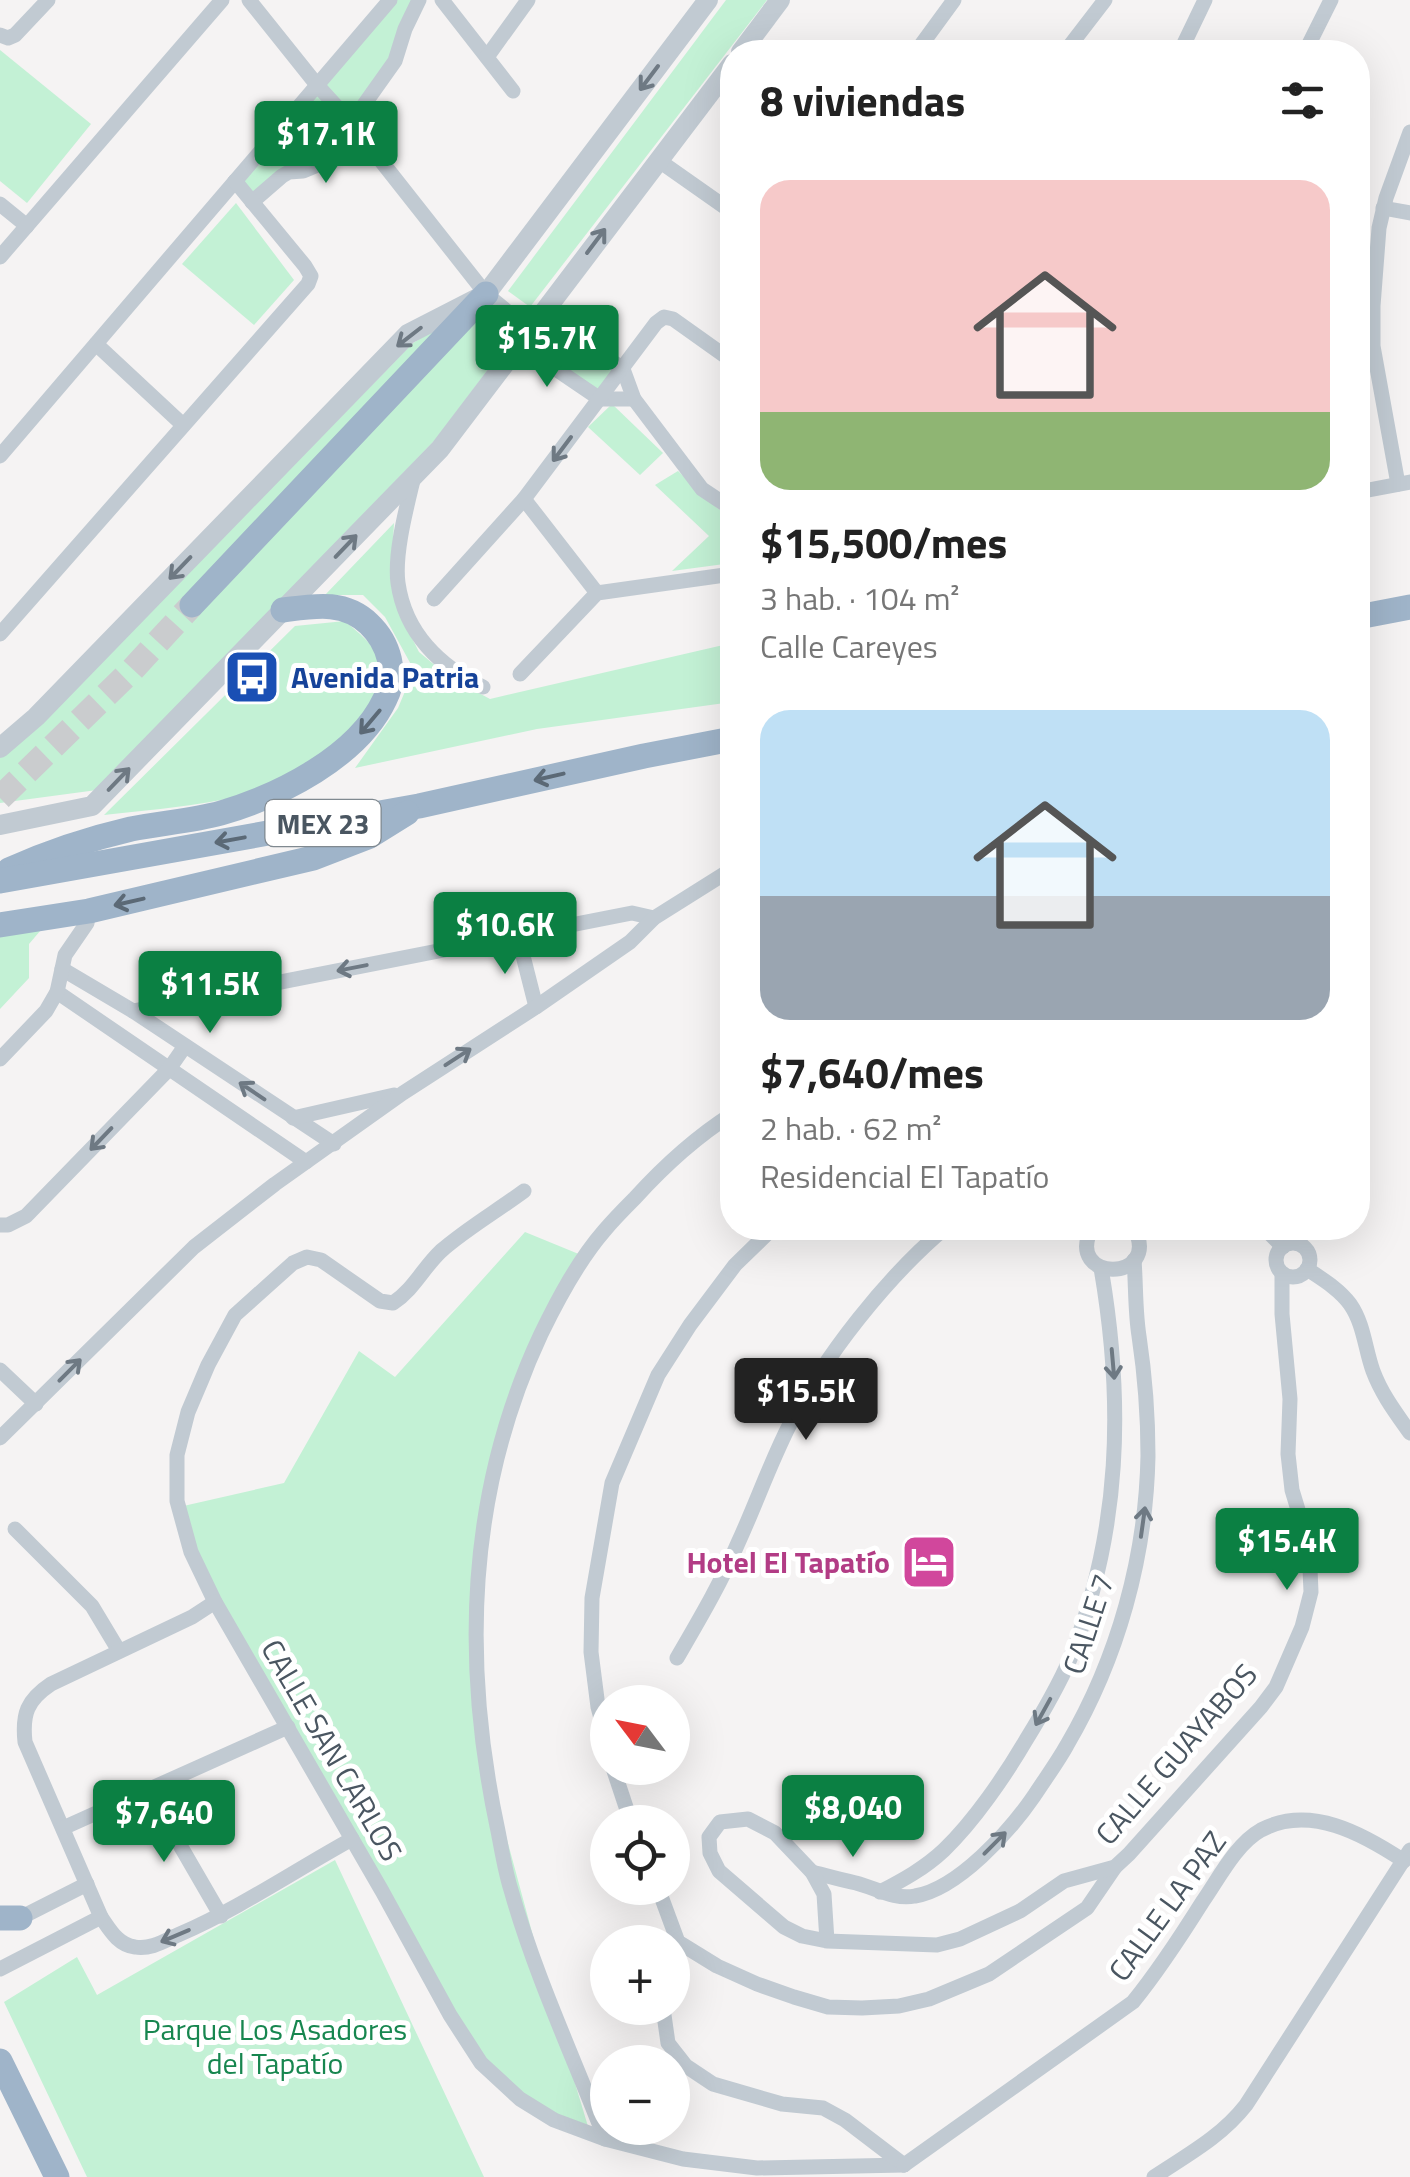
<!DOCTYPE html>
<html lang="es">
<meta charset="utf-8">
<style>
body{margin:0;font-family:"Titillium Web",sans-serif;background:#f6f6f6;color:#222;height:100vh;display:flex;flex-direction:column;font-size:38px;white-space:nowrap}
*{box-sizing:border-box;margin:0}
p{font-size:32px;color:#767676}
.icon{flex:none;width:55px;height:55px;fill:none;stroke:currentColor;stroke-width:2;stroke-linecap:round;stroke-linejoin:round}
.map{position:relative;flex:1;overflow:hidden}
.sheet{position:absolute;left:720px;top:40px;width:650px;height:1200px;display:flex;flex-direction:column;background:#fff;border-radius:40px;box-shadow:0 10px 40px #0002}
.sheet>*{flex:none}
.needle{width:65px;rotate:302deg}
.fabs{position:absolute;left:590px;top:1685px;display:grid;gap:20px}
.fabs a{display:grid;place-items:center;width:100px;height:100px;border-radius:50%;background:#fff;box-shadow:0 10px 40px #0002;font-size:50px}
.price{position:absolute;translate:-50% -85px;padding:0 22px;border-radius:10px;background:#0b8043;color:#fff;font-size:32px;line-height:65px;filter:drop-shadow(0 2px 5px #0008)}
.price::after{content:'';position:absolute;left:50%;top:60px;width:30px;height:22px;margin-left:-15px;background:inherit;clip-path:polygon(0 0,100% 0,50% 100%)}
.price.on{background:#222;color:#fff}
ul{padding:0;list-style:none}
li{display:grid;align-content:center;gap:20px;height:530px;padding:0 40px}
li span{display:grid;place-items:center;height:310px;border-radius:30px;color:#555}
li>.icon{margin-inline-start:auto}
span .icon{width:180px;height:180px;fill:#fffc;stroke-width:1}
li b{font-size:42px}
h2{display:flex;justify-content:space-between;align-items:center;height:120px;padding:0 40px;font-size:42px}
.map>svg:first-child{display:block}
</style>
<div class="map">
<svg width="1410" height="2177" viewBox="0 0 1410 2177">
<rect width="100%" height="100%" fill="#f5f3f3"/>
<g fill="#c3f1d5">
<path d="M 390,0 L 418,0 L 397,57 L 330,154 L 252,195 L 235,181 Z"/>
<path d="M 726,0 L 767,0 L 530,307 L 508,291 Z"/>
<path d="M 0,50 L 91,124 L 27,203 L 0,181 Z"/>
<path d="M 236,203 L 294,280 L 254,325 L 182,264 Z"/>
<path d="M 461,314 L 489,318 L 508,343 L 436,439 L 97,790 L 0,803 L 0,758 L 84,680 L 413,343 Z"/>
<path d="M 540,316 L 623,369 L 600,399 L 519,344 Z"/>
<path d="M 612,404 L 663,453 L 640,475 L 588,427 Z"/>
<path d="M 678,471 L 716,507 L 732,519 L 732,563 L 672,571 L 709,536 L 655,485 Z"/>
<path d="M 394,523 L 391,585 L 402,618 L 419,652 L 449,677 L 490,699 L 732,643 L 732,702 L 537,729 L 355,768 L 398,708 L 414,670 L 385,617 L 363,595 L 325,595 Z"/>
<path d="M 345,621 C 375,647 383,651 376,692 C 374,706 367,714 358,725 C 300,802 192,805 104,815 L 295,626 Z"/>
<path d="M 46,924 L 29,944 L 29,978 L 0,1009 L 0,931 Z"/>
<path d="M 525,1232 L 586,1257 L 535,1347 L 501,1443 L 476,1615 L 485,1758 L 553,2010 L 590,2133 L 534,2107 L 481,2063 L 224,1616 L 179,1507 L 284,1483 L 359,1351 L 395,1377 Z"/>
<path d="M 335,1860 L 484,2177 L 87,2177 L 4,2002 L 77,1957 L 97,1995 Z"/>
</g>
<g fill="none" stroke-linecap="round" stroke-linejoin="round">
<path stroke="#caccce" stroke-width="25" stroke-dasharray="25 12" stroke-linecap="butt" d="M 0,798 L 132,670 L 192,605"/>
<g stroke="#c1cad2" stroke-width="15">
<path d="M 249,0 L 317,85 L 348,119 L 486,294 L 509,313 L 519,344 L 600,399 L 634,399"/>
<path d="M 442,0 L 513,91"/>
<path d="M 0,35 L 8,38 L 15,35 L 48,0"/>
<path d="M 916,52 L 954,0"/>
<path d="M 1065,52 L 1105,0"/>
<path d="M 1180,52 L 1205,0"/>
<path d="M 1305,52 L 1331,0"/>
<path d="M 487,57 L 528,0"/>
<path d="M 658,160 L 732,212"/>
<path d="M 252,202 L 282,176 L 289,172 L 303,171 L 315,166 L 335,149 L 351,123 L 395,61 L 405,29 L 419,0"/>
<path d="M 0,204 L 27,226"/>
<path d="M 1383,208 L 1410,213"/>
<path d="M 0,257 L 222,0"/>
<path d="M 509,313 L 542,313 L 623,369 L 634,399 L 702,489 L 732,509"/>
<path d="M 96,344 L 183,425"/>
<path d="M 0,456 L 390,0"/>
<path d="M 414,476 C 407,506 394,553 398,583 C 405,633 440,667 483,687"/>
<path d="M 1398,484 L 1373,346 L 1373,306 L 1379,228 L 1386,198 L 1410,132"/>
<path d="M 1358,492 L 1410,482"/>
<path d="M 524,499 L 597,593"/>
<path d="M 434,599 L 524,499 L 656,323 L 664,317 L 673,319 L 732,361"/>
<path d="M 0,634 L 308,284 L 311,276 L 305,266 L 235,181"/>
<path d="M 520,674 L 597,593 L 732,574"/>
<path d="M 518,936 L 536,1007"/>
<path d="M 62,969 L 133,1011 L 334,1144"/>
<path d="M 57,992 L 306,1162"/>
<path d="M 133,1011 L 632,913 L 654,918"/>
<path d="M 0,1059 L 46,1011 L 57,992 L 65,955 L 87,923 L 89,911"/>
<path d="M 293,1118 L 394,1095"/>
<path d="M 524,1191 C 497,1211 466,1229 441,1251 C 423,1268 414,1289 393,1303 L 380,1301 L 321,1260 L 307,1257 L 293,1263 L 235,1315 L 208,1365 L 188,1412 L 177,1455 L 177,1501 L 191,1552 L 215,1602 L 382,1891 L 450,2015 L 481,2063 L 520,2099 L 554,2120 L 605,2139 L 683,2159 L 757,2168 L 904,2165"/>
<path d="M 0,1225 L 8,1225 L 26,1216 L 169,1069 L 185,1046"/>
<path d="M 1092,1228 C 1063,1283 1163,1283 1134,1228"/>
<path d="M 1264,1228 L 1283,1247"/>
<circle cx="1293" cy="1260" r="17"/>
<path d="M 1307,1269 C 1322,1279 1339,1289 1350,1304 C 1364,1324 1365,1349 1373,1371 C 1382,1395 1396,1413 1410,1433"/>
<path d="M 0,1370 L 36,1404"/>
<path d="M 0,1438 L 194,1247 L 275,1184 L 403,1093 L 536,1007 L 630,942 L 654,918 L 732,869"/>
<path d="M 15,1529 L 92,1606 L 119,1651"/>
<path d="M 215,1602 L 192,1617 L 51,1684 C 27,1700 22,1714 25,1742 L 101,1917 C 110,1930 118,1945 135,1947 C 151,1950 166,1940 180,1934 C 240,1908 294,1871 352,1839"/>
<path d="M 677,1658 C 699,1620 721,1583 738,1543 C 756,1504 770,1463 790,1424 C 824,1356 887,1277 945,1228"/>
<path d="M 608,1744 L 598,1707 L 591,1652 L 592,1598 L 612,1483 L 658,1375 L 690,1325 L 735,1265 L 773,1228"/>
<path d="M 613,1768 L 631,1822"/>
<path d="M 148,1790 L 221,1916"/>
<path d="M 63,1828 L 288,1727"/>
<path d="M 812,1872 C 827,1876 841,1880 856,1883 C 876,1888 894,1900 915,1896 C 958,1889 1010,1831 1034,1796 C 1045,1779 1057,1763 1067,1745 C 1118,1658 1146,1557 1148,1456 C 1148,1416 1145,1376 1139,1336 C 1135,1311 1136,1285 1134,1260"/>
<path d="M 658,1888 L 678,1942 L 717,1966 L 757,1984 L 794,1997 L 828,2007 L 862,2008 L 899,2006 L 929,1999 L 989,1974 L 1087,1908 L 1115,1867"/>
<path d="M 880,1892 C 903,1880 925,1868 944,1850 C 974,1821 1005,1776 1026,1740 C 1042,1714 1058,1687 1070,1659 C 1121,1531 1124,1402 1101,1268"/>
<path d="M 14,1921 L 87,1884"/>
<path d="M 827,1941 L 824,1894 L 812,1872 L 775,1833 L 748,1819 L 720,1822 L 709,1837 L 710,1853 L 719,1871 L 784,1927 L 802,1936 L 827,1941 L 937,1945 L 960,1939 L 1020,1911 L 1064,1881 L 1115,1867 L 1129,1854 L 1261,1707 L 1276,1687 L 1302,1627 L 1311,1592 L 1310,1569 L 1306,1536 L 1292,1490 L 1288,1454 L 1290,1399 L 1282,1314 L 1282,1273"/>
<path d="M 0,1969 L 101,1917"/>
<path d="M 663,2008 L 668,2043 L 686,2066 L 713,2084 L 782,2104 L 823,2108 L 845,2120 L 904,2165"/>
<path d="M 605,2139 C 573,2056 535,1975 511,1890 C 505,1871 502,1851 498,1831 C 462,1663 467,1492 541,1334 C 558,1299 578,1261 604,1231 C 614,1219 624,1209 635,1198 C 664,1166 696,1137 732,1114"/>
<path d="M 904,2165 L 1133,2002 C 1159,1970 1181,1936 1203,1901 C 1219,1878 1236,1844 1261,1830 C 1310,1804 1363,1834 1404,1861"/>
<path d="M 1154,2177 C 1187,2155 1221,2137 1246,2105 L 1410,1850"/>
</g>
<g stroke="#c1cad2" stroke-width="20">
<path d="M 741,52 L 780,0"/>
<path d="M 0,748 L 36,717 L 408,334 L 486,294 L 708,0"/>
<path d="M 0,825 L 92,806 L 440,449 L 732,64"/>
</g>
<g stroke="#9fb4c9" stroke-width="25">
<path d="M 192,605 L 486,294"/>
<path d="M 1358,617 L 1410,607"/>
<path d="M 9,870 C 49,852 88,839 131,829 C 161,823 192,821 221,813 C 279,796 358,757 385,699 C 398,674 389,643 369,624 C 344,600 314,606 283,610"/>
<path d="M 0,881 L 419,806 L 644,756 L 732,739"/>
<path d="M 0,925 L 89,911 L 313,858 L 370,836 L 407,813"/>
<path d="M 0,1918 L 20,1918"/>
<path d="M 0,2061 L 57,2177"/>
</g>
</g>
<defs><path id="oneway-shaft" d="M-6 0H5M1.5-3L5.5 0L1.5 3" fill="none" stroke-width="1.6" stroke-linecap="round" stroke-linejoin="round" transform="scale(2.5)"/></defs>
<g stroke="#6e7983">
<use href="#oneway-shaft" transform="translate(649 78) rotate(127)"/>
<use href="#oneway-shaft" transform="translate(596 241) rotate(-53)"/>
<use href="#oneway-shaft" transform="translate(409 337) rotate(142)"/>
<use href="#oneway-shaft" transform="translate(562 449) rotate(127)"/>
<use href="#oneway-shaft" transform="translate(346 546) rotate(-46)"/>
<use href="#oneway-shaft" transform="translate(180 568) rotate(134)"/>
<use href="#oneway-shaft" transform="translate(119 779) rotate(-46)"/>
<use href="#oneway-shaft" transform="translate(352 968) rotate(169)"/>
<use href="#oneway-shaft" transform="translate(458 1057) rotate(-33)"/>
<use href="#oneway-shaft" transform="translate(252 1091) rotate(-146)"/>
<use href="#oneway-shaft" transform="translate(101 1139) rotate(134)"/>
<use href="#oneway-shaft" transform="translate(1113 1364) rotate(85)"/>
<use href="#oneway-shaft" transform="translate(70 1370) rotate(-45)"/>
<use href="#oneway-shaft" transform="translate(1143 1522) rotate(-82)"/>
<use href="#oneway-shaft" transform="translate(1043 1712) rotate(119)"/>
<use href="#oneway-shaft" transform="translate(995 1843) rotate(-45)"/>
<use href="#oneway-shaft" transform="translate(175 1936) rotate(157)"/>
</g>
<g stroke="#5b6976">
<use href="#oneway-shaft" transform="translate(370 722) rotate(130)"/>
<use href="#oneway-shaft" transform="translate(549 777) rotate(167)"/>
<use href="#oneway-shaft" transform="translate(230 840) rotate(170)"/>
<use href="#oneway-shaft" transform="translate(129 902) rotate(167)"/>
</g>
<defs>
<g id="bus-square" transform="scale(2.875)"><rect x="-9" y="-9" width="18" height="18" rx="4" fill="#1a4fb4" stroke="#fff"/><path d="M-5-6H5V4H4V6H2V4H-2V6H-4V4H-5ZM-3.5-4V0h7V-4ZM-3.5 1.2v1.5H-2V1.2ZM2 1.2v1.5H3.5V1.2Z" fill="#fff"/></g>
<g id="hotel-square" transform="scale(2.875)"><rect x="-9" y="-9" width="18" height="18" rx="4" fill="#d1479c" stroke="#fff"/><path d="M-6-4.5h1.5V1H6V5H4.5V3h-9V5H-6ZM-4 0a1.8 1.8 0 1 1 3.6 0ZM.5 0V-2.5h3Q6-2.5 6 0Z" fill="#fff"/></g>
</defs>
<g fill-rule="evenodd">
<use href="#bus-square" x="252" y="677"/>
<use href="#hotel-square" x="929" y="1562"/>
</g>
<g text-anchor="middle" dominant-baseline="central" stroke-width="10" stroke-linejoin="round" paint-order="stroke">
<rect fill="#fff" stroke="#808990" stroke-width="2.5" x="265.5" y="800" width="115" height="46" rx="8"/>
<g font-size="28" font-weight="bold" fill="#4a5661">
<text x="323" y="823">MEX 23</text>
</g>
<g font-size="30" font-weight="bold" fill="#164399" stroke="#fff" text-anchor="start">
<text x="291" y="677">Avenida Patria</text>
</g>
<g font-size="30" font-weight="bold" fill="#b23c85" stroke="#fff" text-anchor="end">
<text x="890" y="1562">Hotel El Tapatío</text>
</g>
<g font-size="30" fill="#4a5661" stroke="#fff">
<text transform="translate(1088 1624) rotate(-72)">CALLE 7</text>
<text transform="translate(332 1750) rotate(60)">CALLE SAN CARLOS</text>
<text transform="translate(1176 1754) rotate(-49)">CALLE GUAYABOS</text>
<text transform="translate(1167 1906) rotate(-54)">CALLE LA PAZ</text>
</g>
<g font-size="30" fill="#17864f" stroke="#fff">
<text x="275" y="2029">Parque Los Asadores<tspan x="275" dy="34">del Tapatío</tspan></text>
</g>
</g>
</svg>
<div class="fabs">
<a><svg class="needle" viewBox="-14 -14 28 28"><path d="M0-13l5 13h-10z" fill="#e53935"/><path d="M0 13l5-13h-10z" fill="#767676"/></svg></a>
<a><svg class="icon" aria-label="locate" viewBox="0 0 24 24"><circle cx="12" cy="12" r="6"/><path d="M12 2v4M12 18v4M2 12h4M18 12h4"/></svg></a>
<a>+</a>
<a>−</a>
</div>
<b class="price" style="left:326px;top:186px">$17.1K</b>
<b class="price" style="left:547px;top:390px">$15.7K</b>
<b class="price" style="left:505px;top:977px">$10.6K</b>
<b class="price" style="left:210px;top:1036px">$11.5K</b>
<b class="price on" style="left:806px;top:1443px">$15.5K</b>
<b class="price" style="left:1287px;top:1593px">$15.4K</b>
<b class="price" style="left:853px;top:1860px">$8,040</b>
<b class="price" style="left:164px;top:1865px">$7,640</b>
<section class="sheet">
<h2>8 viviendas<svg class="icon" aria-label="filters" viewBox="0 0 24 24"><path d="M4 7h16M4 17h16"/><circle cx="9" cy="7" r="2"/><circle cx="15" cy="17" r="2"/></svg></h2>
<ul>
<li><span style="background:linear-gradient(#f6c9c9 75%,#8fb573 0)"><svg class="icon" aria-label="home" viewBox="0 0 24 24"><path d="M3 11l9-7 9 7M6 9v11h12V9"/></svg></span><div><b>$15,500/mes</b><p>3 hab. · 104 m²</p><p>Calle Careyes</p></div></li>
<li><span style="background:linear-gradient(#bfe0f5 60%,#9aa5b1 0)"><svg class="icon" aria-label="home" viewBox="0 0 24 24"><path d="M3 11l9-7 9 7M6 9v11h12V9"/></svg></span><div><b>$7,640/mes</b><p>2 hab. · 62 m²</p><p>Residencial El Tapatío</p></div></li>
</ul>
</section>
</div>
